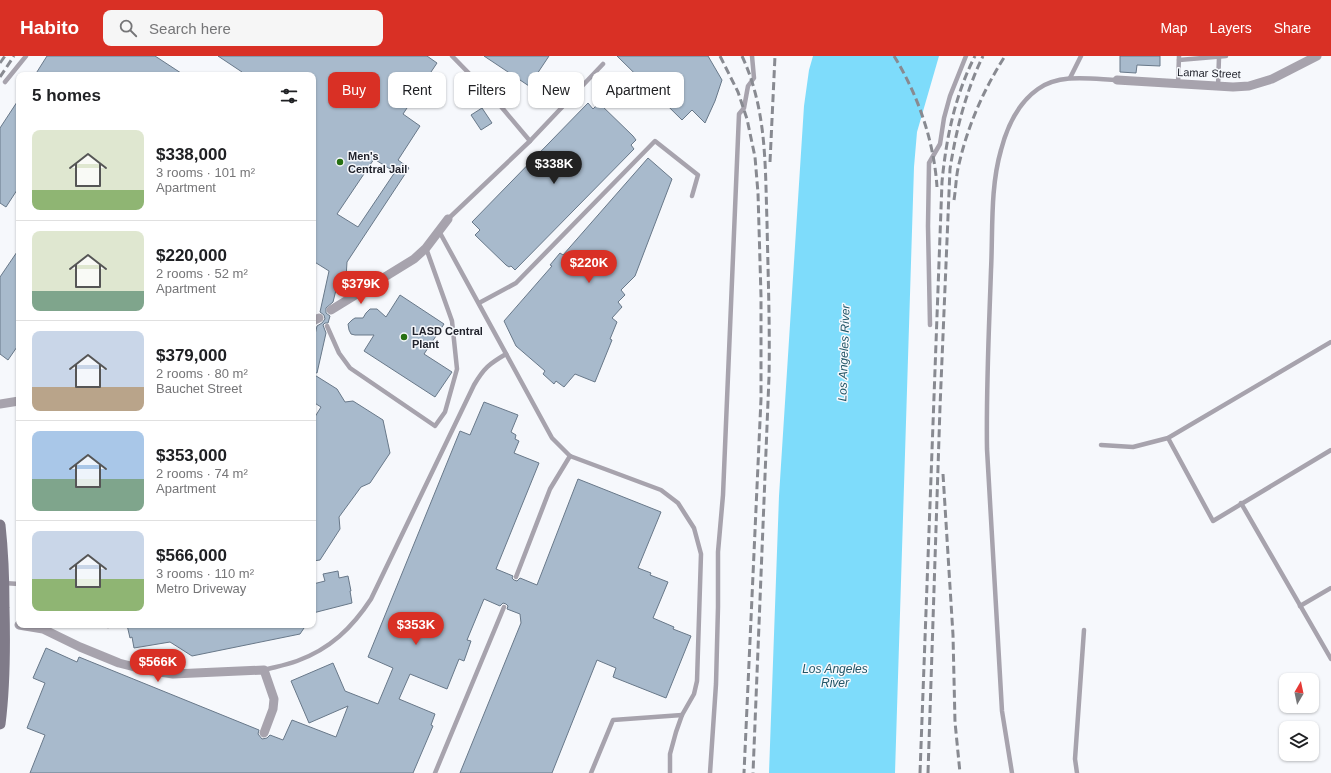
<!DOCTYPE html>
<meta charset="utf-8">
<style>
body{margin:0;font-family:Arial,sans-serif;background:#f6f6f6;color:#202124;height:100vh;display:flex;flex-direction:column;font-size:15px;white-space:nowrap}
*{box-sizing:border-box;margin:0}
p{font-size:13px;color:#757577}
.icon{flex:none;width:22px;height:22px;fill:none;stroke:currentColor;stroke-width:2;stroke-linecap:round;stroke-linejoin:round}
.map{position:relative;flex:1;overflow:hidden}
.details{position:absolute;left:16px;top:16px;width:300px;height:556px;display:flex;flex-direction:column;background:#fff;border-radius:8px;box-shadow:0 1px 3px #0004}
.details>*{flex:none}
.banner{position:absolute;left:328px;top:16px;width:380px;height:36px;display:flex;gap:8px}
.needle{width:26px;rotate:9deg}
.controls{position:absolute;left:1279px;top:617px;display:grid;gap:8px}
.controls a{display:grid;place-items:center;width:40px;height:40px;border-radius:8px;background:#fff;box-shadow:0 1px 3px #0004;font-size:20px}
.price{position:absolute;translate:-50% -34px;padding:0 9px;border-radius:14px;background:#d93025;color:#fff;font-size:13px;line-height:26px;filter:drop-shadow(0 1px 2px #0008)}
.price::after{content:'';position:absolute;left:50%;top:24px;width:12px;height:9px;margin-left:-6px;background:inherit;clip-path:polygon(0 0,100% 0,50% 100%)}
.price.active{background:#222;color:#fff}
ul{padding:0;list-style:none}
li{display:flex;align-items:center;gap:12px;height:100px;padding:0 16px}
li+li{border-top:1px solid #e0e0e0}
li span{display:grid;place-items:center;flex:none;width:112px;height:80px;border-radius:8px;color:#555}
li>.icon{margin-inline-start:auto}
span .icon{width:48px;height:48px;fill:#fffc;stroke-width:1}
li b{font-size:17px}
h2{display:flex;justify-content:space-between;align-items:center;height:48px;padding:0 16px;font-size:17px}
.chip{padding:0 14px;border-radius:8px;background:#fff;box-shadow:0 1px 3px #0004;font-size:14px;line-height:36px}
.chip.active{background:#d93025;color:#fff}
header{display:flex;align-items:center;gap:24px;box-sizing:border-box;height:56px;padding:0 20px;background:#d93025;color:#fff}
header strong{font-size:19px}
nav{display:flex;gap:22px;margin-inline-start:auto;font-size:14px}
.search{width:280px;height:36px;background:#f6f6f6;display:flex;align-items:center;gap:10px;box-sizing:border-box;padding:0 14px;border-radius:8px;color:#757577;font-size:15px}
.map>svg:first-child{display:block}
</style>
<header>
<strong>Habito</strong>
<div class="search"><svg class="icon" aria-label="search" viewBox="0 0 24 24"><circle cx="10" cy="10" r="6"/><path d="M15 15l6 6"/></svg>Search here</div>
<nav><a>Map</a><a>Layers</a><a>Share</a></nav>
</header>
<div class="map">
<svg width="1331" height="717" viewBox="0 0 1331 717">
<rect width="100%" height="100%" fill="#f6f8fc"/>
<path fill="#7edcfb" d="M 813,0 L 939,0 L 917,76 L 914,111 L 895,717 L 769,717 L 779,440 L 804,50 L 809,14 Z"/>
<g fill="#a8bacc" stroke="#687889" fill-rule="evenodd">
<path d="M 47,0 L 155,0 L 184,19 L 35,19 Z"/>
<path d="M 218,0 L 427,0 L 437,7 L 403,58 L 420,70 L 398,104 L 409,112 L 347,206 L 346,222 L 336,234 L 333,246 L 326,252 L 326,257 L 330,260 L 328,267 L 325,267 L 323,269 L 326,277 L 317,317 L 313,316 L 313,287 L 317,270 L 322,267 L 325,263 L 324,259 L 320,256 L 329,215 L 313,205 L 313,19 L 239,19 L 242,16 ZM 374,103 L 395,116 L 358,171 L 337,158 Z"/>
<path d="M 484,0 L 549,0 L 529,30 Z"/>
<path d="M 617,0 L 708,0 L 722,24 L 715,45 L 705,67 L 692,54 L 682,64 Z"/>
<path d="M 1120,0 L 1160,0 L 1160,10 L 1137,9 L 1136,17 L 1120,16 Z"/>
<path d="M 19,43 L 19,131 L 6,151 L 0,147 L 0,72 Z"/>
<path d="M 588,47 L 593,53 L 599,47 L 633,80 L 636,84 L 631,89 L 634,93 L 515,214 L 511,210 L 509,211 L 506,209 L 475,179 L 480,174 L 472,166 Z"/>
<path d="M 482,52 L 492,67 L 481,74 L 471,59 Z"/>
<path d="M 648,102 L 672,123 L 635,220 L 621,234 L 625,239 L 618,246 L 622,251 L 612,262 L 617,266 L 610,283 L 612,284 L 595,326 L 575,318 L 564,331 L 556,325 L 554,328 L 543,318 L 545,315 L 516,290 L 504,265 L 552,210 L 550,209 L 560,197 L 563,199 Z"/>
<path d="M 19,193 L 19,288 L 8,304 L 0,298 L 0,221 Z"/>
<path d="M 400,239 L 444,268 L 424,298 L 452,316 L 435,341 L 364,295 L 374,279 L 355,279 L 351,278 L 349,274 L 348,268 L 352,264 L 355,262 L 363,262 L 366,257 L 370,253 L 377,253 L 386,261 Z"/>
<path d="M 313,318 L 337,333 L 345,346 L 353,345 L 383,364 L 390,397 L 370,427 L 361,431 L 339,461 L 340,473 L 320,504 L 313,505 L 313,364 L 321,351 L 313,346 Z"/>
<path d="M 484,346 L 518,359 L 511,376 L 516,379 L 515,383 L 519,385 L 514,397 L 539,407 L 496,513 L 513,520 L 512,522 L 514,524 L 517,525 L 520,522 L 537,529 L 578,423 L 661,456 L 638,512 L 651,517 L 650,519 L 668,526 L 653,562 L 674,571 L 673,573 L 691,580 L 666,642 L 613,621 L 616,612 L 597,604 L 552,717 L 460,717 L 521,567 L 520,558 L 507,553 L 508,550 L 506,548 L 503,547 L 500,550 L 484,543 L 467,584 L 471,585 L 464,605 L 459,603 L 447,633 L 410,618 L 399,643 L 435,658 L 431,669 L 433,670 L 413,717 L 30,717 L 45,679 L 27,672 L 45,627 L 33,622 L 46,592 L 77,606 L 79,601 L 259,674 L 258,678 L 262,683 L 267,682 L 270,679 L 283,684 L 292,664 L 336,681 L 348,650 L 309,667 L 291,625 L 333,607 L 345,635 L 378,648 L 393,612 L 368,601 L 460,375 L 470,379 Z"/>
<path d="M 338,515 L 339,522 L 348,520 L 351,535 L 350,535 L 352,547 L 313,557 L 313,528 L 325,525 L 323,518 Z"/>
<path d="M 127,569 L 306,569 L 300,578 L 192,600 L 170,586 L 134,592 L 132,581 L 130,582 Z"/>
</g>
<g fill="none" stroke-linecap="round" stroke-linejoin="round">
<g stroke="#a7a3ad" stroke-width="4.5">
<path d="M 452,0 L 498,47 L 530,85"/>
<path d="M 1179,4 L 1226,0"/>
<path d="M 1070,22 L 1081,0"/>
<path d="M 5,26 L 26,0"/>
<path d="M 1178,28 L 1179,0"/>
<path d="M 1218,31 L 1219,1"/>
<path d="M 448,163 L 530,85 L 603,8"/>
<path d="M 439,175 L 552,382 L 570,400 L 661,434 L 678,447 L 694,472 L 701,498 L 697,625 L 694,638 L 682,659 L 676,676 L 670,698 L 670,717"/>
<path d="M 479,247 L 516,227 L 655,85 L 698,119 L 692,140"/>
<path d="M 930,269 L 928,170 L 929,107 L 940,88 L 944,62 L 950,40 L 966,0"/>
<path d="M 327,270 L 339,297 L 350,312 L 435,370 L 445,356 L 457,313 L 452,265 L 426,192"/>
<path d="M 1168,382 L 1213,465 L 1331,394"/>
<path d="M 1101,389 L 1133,391 L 1168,382 L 1331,286"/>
<path d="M 1241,447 L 1331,603"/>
<path d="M 516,521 L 550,433 L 570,400"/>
<path d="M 4,527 L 19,528"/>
<path d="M 1300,550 L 1331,532"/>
<path d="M 107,569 L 108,570"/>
<path d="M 264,614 C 275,611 286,609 297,605 C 330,593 352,572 371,543 L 474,329 C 484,312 489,308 506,298"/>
<path d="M 435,717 L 504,551"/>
<path d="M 591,717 L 613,664 L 682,659"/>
<path d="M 710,717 L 716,628 L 718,551 L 718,496 L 723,439 L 739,58 L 744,52 L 748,30 L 754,22 L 752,0"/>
<path d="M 1012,717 L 1002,655 L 987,393 C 986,333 989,274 991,214 C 993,175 990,132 1001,94 C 1007,71 1018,47 1038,33 C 1060,17 1092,23 1117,24"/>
<path d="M 1077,717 L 1075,703 L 1084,574"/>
</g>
<g stroke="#a7a3ad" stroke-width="9">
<path d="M 1117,24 L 1233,31 L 1249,30 L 1272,23 L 1317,0"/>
<path d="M 331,254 L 414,203 L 426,192 L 448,163"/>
<path d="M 313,265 L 319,262"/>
<path d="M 0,348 L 19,345"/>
<path d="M 19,569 L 43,573 L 80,591 L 119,607 L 146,614 L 173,618 L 264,614 L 274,643 L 273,653 L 264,677"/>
</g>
<path stroke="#807b89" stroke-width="11" d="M 0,469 C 3,496 4,524 4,552 C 5,591 5,629 0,668"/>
<g stroke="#888a91" stroke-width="3" stroke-dasharray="8 4" stroke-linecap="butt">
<path d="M 720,0 L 738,36 L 747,63 L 755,101 L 758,137 L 761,240 L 761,343 L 744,717"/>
<path d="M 742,0 C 767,54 765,109 767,166 C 768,218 770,269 769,321 L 753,717"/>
<path d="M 894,0 C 918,39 934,85 937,131"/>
<path d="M 0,7 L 5,0"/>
<path d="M 0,21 L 14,0"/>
<path d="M 770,106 L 775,0"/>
<path d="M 954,144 C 956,132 956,119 959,108 C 968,69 984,33 1005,0"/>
<path d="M 943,418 L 953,579 L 955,666 L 960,717"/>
<path d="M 920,717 L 942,126 C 946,83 955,39 975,0"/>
<path d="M 928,717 L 940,351 L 950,113 C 956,74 966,35 983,0"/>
</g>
</g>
<g fill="#277012" stroke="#f6f8fc" stroke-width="1.5">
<circle cx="340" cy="106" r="4"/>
<circle cx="404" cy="281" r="4"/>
</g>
<g text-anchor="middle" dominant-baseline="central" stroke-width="3" stroke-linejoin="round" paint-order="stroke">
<g font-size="11" fill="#21232c" stroke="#f6f8fc">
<text transform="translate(1209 17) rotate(2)">Lamar Street</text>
</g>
<g font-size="11" font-weight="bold" fill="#21232c" stroke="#f6f8fc" text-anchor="start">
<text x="348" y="100">Men's<tspan x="348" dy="13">Central Jail</tspan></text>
<text x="412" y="275">LASD Central<tspan x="412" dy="13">Plant</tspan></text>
</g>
<g font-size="12" font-style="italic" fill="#225667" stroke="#f6f8fc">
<text transform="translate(844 297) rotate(-88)">Los Angeles River</text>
<text x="835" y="613">Los Angeles<tspan x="835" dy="14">River</tspan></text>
</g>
</g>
</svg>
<div class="controls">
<a><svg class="needle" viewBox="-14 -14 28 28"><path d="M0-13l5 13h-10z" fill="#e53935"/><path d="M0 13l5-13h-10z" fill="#757577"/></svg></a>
<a><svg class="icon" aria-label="layers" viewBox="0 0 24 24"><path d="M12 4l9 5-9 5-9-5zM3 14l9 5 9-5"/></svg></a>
</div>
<b class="price active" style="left:554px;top:129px">$338K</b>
<b class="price" style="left:589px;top:228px">$220K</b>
<b class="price" style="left:361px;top:249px">$379K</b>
<b class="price" style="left:416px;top:590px">$353K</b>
<b class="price" style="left:158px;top:627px">$566K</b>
<div class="banner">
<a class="chip active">Buy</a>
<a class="chip">Rent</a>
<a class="chip">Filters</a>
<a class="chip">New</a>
<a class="chip">Apartment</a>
</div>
<section class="details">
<h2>5 homes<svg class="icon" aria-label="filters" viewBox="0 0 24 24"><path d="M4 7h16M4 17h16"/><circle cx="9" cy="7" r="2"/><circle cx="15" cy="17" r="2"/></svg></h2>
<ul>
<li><span style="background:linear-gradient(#dfe7d0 75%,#8fb573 0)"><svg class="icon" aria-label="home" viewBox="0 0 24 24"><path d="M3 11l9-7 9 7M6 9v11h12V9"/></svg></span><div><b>$338,000</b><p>3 rooms · 101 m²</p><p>Apartment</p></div></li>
<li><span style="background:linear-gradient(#dfe7d0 75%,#7fa58c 0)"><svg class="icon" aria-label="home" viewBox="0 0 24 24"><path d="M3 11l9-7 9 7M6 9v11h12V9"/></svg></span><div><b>$220,000</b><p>2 rooms · 52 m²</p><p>Apartment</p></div></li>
<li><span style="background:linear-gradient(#c9d6e8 70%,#b9a48a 0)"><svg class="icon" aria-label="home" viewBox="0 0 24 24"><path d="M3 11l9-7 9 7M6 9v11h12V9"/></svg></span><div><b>$379,000</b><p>2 rooms · 80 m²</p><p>Bauchet Street</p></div></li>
<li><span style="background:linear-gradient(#a9c7e8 60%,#7fa58c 0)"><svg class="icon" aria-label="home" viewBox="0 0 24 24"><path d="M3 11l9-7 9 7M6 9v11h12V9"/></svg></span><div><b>$353,000</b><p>2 rooms · 74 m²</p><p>Apartment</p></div></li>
<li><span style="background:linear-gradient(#c9d6e8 60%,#8fb573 0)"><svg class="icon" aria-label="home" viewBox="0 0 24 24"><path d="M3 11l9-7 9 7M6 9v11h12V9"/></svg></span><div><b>$566,000</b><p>3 rooms · 110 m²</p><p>Metro Driveway</p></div></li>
</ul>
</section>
</div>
